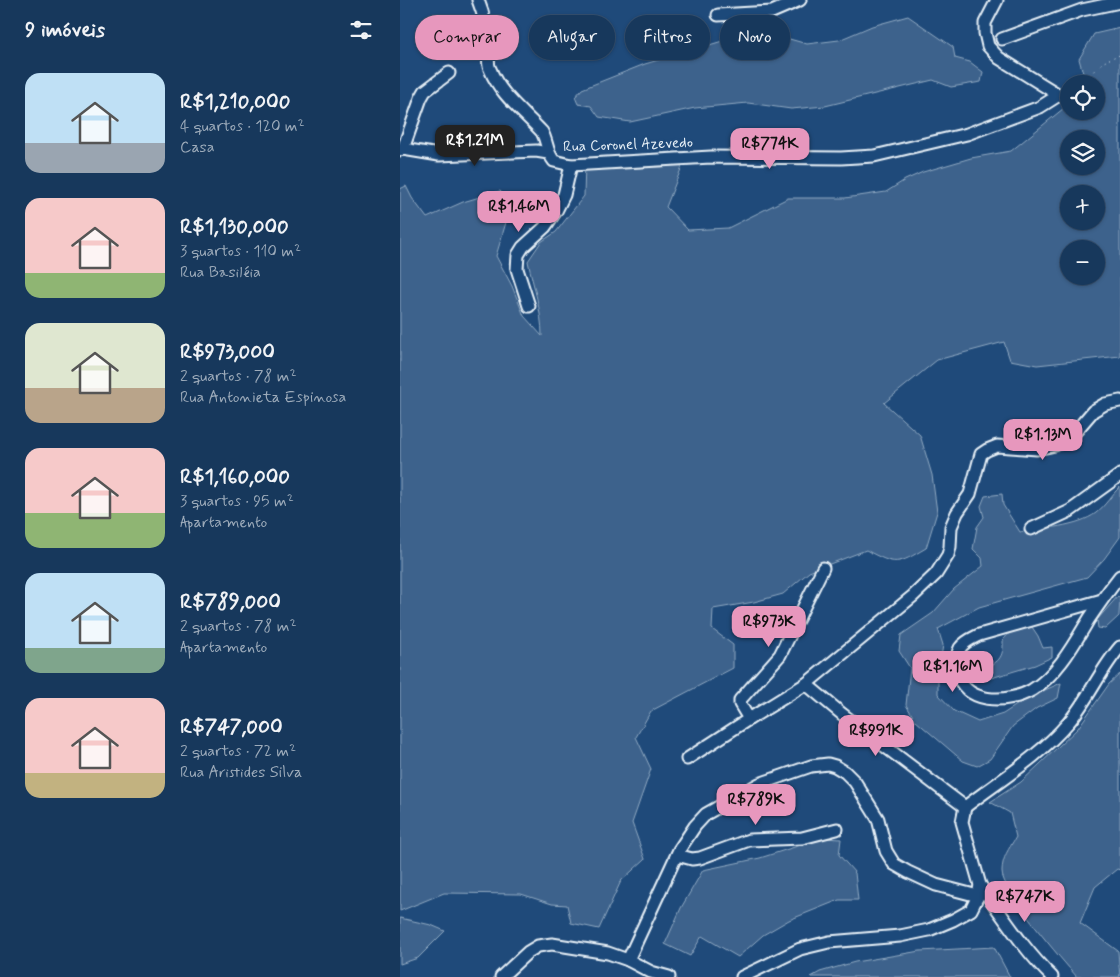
<!DOCTYPE html>
<html lang="pt">
<meta charset="utf-8">
<style>
body{margin:0;font-family:Mynerve,sans-serif;background:#244365;color:#f1f3f6;height:100vh;display:flex;flex-direction:column;font-size:19px;white-space:nowrap}
*{box-sizing:border-box;margin:0}
p{font-size:16px;color:#9eacbb}
.icon{flex:none;width:28px;height:28px;fill:none;stroke:currentColor;stroke-width:2;stroke-linecap:round;stroke-linejoin:round}
.map{position:relative;flex:1;overflow:hidden}
.drawer{display:flex;flex-direction:column;background:#17385c;width:400px}
.drawer>*{flex:none}
.banner{position:absolute;left:15px;top:15px;width:475px;height:45px;display:flex;gap:10px}
.tools{position:absolute;left:660px;top:75px;display:grid;gap:10px}
.tools a{display:grid;place-items:center;width:45px;height:45px;border-radius:50%;background:#17385c;box-shadow:0 1px 4px #0004,0 0 0 1px #365272;font-size:25px}
.price{position:absolute;translate:-50% -42px;padding:0 11px;border-radius:10px;background:#e797bd;color:#111;font-size:16px;line-height:32px;filter:drop-shadow(0 1px 2px #0008)}
.price::after{content:'';position:absolute;left:50%;top:30px;width:15px;height:11px;margin-left:-8px;background:inherit;clip-path:polygon(0 0,100% 0,50% 100%)}
.price.active{background:#222;color:#fff}
ul{padding:0;list-style:none}
li{display:flex;align-items:center;gap:15px;height:125px;padding:0 25px}
li span{display:grid;place-items:center;flex:none;width:140px;height:100px;border-radius:15px;color:#555}
li>.icon{margin-inline-start:auto}
span .icon{width:60px;height:60px;fill:#fffc;stroke-width:1}
li b{font-size:21px}
h2{display:flex;justify-content:space-between;align-items:center;height:60px;padding:0 25px;font-size:21px}
.pill{padding:0 18px;border-radius:22px;background:#17385c;box-shadow:0 1px 4px #0004,0 0 0 1px #365272;font-size:18px;line-height:45px}
.pill.active{background:#e797bd;color:#111}
main{display:flex;flex:1;min-height:0}
.map>svg:first-child{display:block}
</style>
<main>
<section class="drawer">
<h2>9 imóveis<svg class="icon" aria-label="filters" viewBox="0 0 24 24"><path d="M4 7h16M4 17h16"/><circle cx="9" cy="7" r="2"/><circle cx="15" cy="17" r="2"/></svg></h2>
<ul>
<li><span style="background:linear-gradient(#bfe0f5 70%,#9aa5b1 0)"><svg class="icon" aria-label="home" viewBox="0 0 24 24"><path d="M3 11l9-7 9 7M6 9v11h12V9"/></svg></span><div><b>R$1,210,000</b><p>4 quartos · 120 m²</p><p>Casa</p></div></li>
<li><span style="background:linear-gradient(#f6c9c9 75%,#8fb573 0)"><svg class="icon" aria-label="home" viewBox="0 0 24 24"><path d="M3 11l9-7 9 7M6 9v11h12V9"/></svg></span><div><b>R$1,130,000</b><p>3 quartos · 110 m²</p><p>Rua Basiléia</p></div></li>
<li><span style="background:linear-gradient(#dfe7d0 65%,#b9a48a 0)"><svg class="icon" aria-label="home" viewBox="0 0 24 24"><path d="M3 11l9-7 9 7M6 9v11h12V9"/></svg></span><div><b>R$973,000</b><p>2 quartos · 78 m²</p><p>Rua Antonieta Espinosa</p></div></li>
<li><span style="background:linear-gradient(#f6c9c9 65%,#8fb573 0)"><svg class="icon" aria-label="home" viewBox="0 0 24 24"><path d="M3 11l9-7 9 7M6 9v11h12V9"/></svg></span><div><b>R$1,160,000</b><p>3 quartos · 95 m²</p><p>Apartamento</p></div></li>
<li><span style="background:linear-gradient(#bfe0f5 75%,#7fa58c 0)"><svg class="icon" aria-label="home" viewBox="0 0 24 24"><path d="M3 11l9-7 9 7M6 9v11h12V9"/></svg></span><div><b>R$789,000</b><p>2 quartos · 78 m²</p><p>Apartamento</p></div></li>
<li><span style="background:linear-gradient(#f6c9c9 75%,#c2b280 0)"><svg class="icon" aria-label="home" viewBox="0 0 24 24"><path d="M3 11l9-7 9 7M6 9v11h12V9"/></svg></span><div><b>R$747,000</b><p>2 quartos · 72 m²</p><p>Rua Aristides Silva</p></div></li>
</ul>
</section>
<div class="map">
<svg width="720" height="977" viewBox="0 0 720 977">
<rect width="100%" height="100%" fill="#1f4a7a"/>
<filter id="ink" filterUnits="userSpaceOnUse"><feTurbulence type="fractalNoise" baseFrequency=".02" numOctaves="2"/><feDisplacementMap in="SourceGraphic" scale="10" xChannelSelector="R" yChannelSelector="G"/><feConvolveMatrix kernelMatrix="1 2 1 2 8 2 1 2 1" color-interpolation-filters="sRGB"/></filter>
<g filter="url(#ink)">
<g fill="#3c628c" stroke="#92aac2" fill-rule="evenodd">
<path d="M 508,16 L 553,47 L 555,58 L 570,62 L 583,72 L 581,82 L 551,87 L 533,80 L 425,106 L 391,109 L 348,103 L 295,108 L 230,122 L 199,117 L 191,106 L 178,104 L 175,97 L 182,89 L 245,64 L 326,40 L 372,34 L 407,44 L 439,40 L 472,26 Z"/>
<path d="M 720,28 L 720,356 L 637,365 L 610,360 L 604,342 L 537,360 L 484,403 L 520,435 L 532,475 L 537,512 L 526,548 C 497,565 496,566 466,550 L 409,572 L 383,594 L 354,602 L 313,609 L 312,629 L 333,645 L 333,668 L 251,711 L 236,737 L 251,769 L 232,823 L 245,859 L 221,881 L 199,929 L 171,923 L 167,905 L 152,904 L 121,894 L 44,893 L 0,911 L 0,189 L 6,186 L 12,198 L 27,218 L 63,202 L 100,191 L 108,199 L 107,219 L 96,256 L 112,286 L 124,316 L 142,336 C 142,311 133,286 128,261 L 141,242 L 156,232 L 184,196 L 185,163 L 283,164 L 266,207 L 288,230 L 328,228 L 388,198 L 445,198 L 486,192 L 505,180 L 523,172 L 571,158 L 611,151 L 669,104 L 669,111 L 696,111 L 696,84 L 683,84 L 685,80 L 679,59 L 694,34 ZM 669,139 L 696,139 L 696,166 L 669,166 ZM 669,194 L 696,194 L 696,221 L 669,221 ZM 669,249 L 696,249 L 696,276 L 669,276 Z"/>
<path d="M 720,487 L 720,537 L 704,559 L 687,577 L 579,607 L 538,629 L 543,645 L 538,675 L 538,694 L 554,711 L 578,722 L 603,714 L 629,697 L 661,683 L 658,698 L 637,708 L 613,726 L 590,759 L 577,766 L 563,761 L 516,721 L 506,705 L 510,668 L 499,651 L 501,635 L 533,613 L 554,589 L 583,566 L 582,558 L 573,549 L 577,527 L 584,517 L 581,506 L 585,496 L 602,494 L 603,505 L 620,532 C 641,529 679,526 696,513 C 706,505 712,494 720,487 Z"/>
<path d="M 718,596 L 720,598 L 719,616 L 705,629 L 698,628 L 697,620 Z"/>
<path d="M 630,624 L 638,636 L 643,648 L 652,647 L 652,657 L 635,665 L 591,678 L 582,670 C 598,662 604,659 603,640 L 613,629 Z"/>
<path d="M 720,674 L 720,870 L 717,869 L 695,887 L 680,923 L 718,951 L 720,977 L 677,977 C 663,961 601,890 602,872 C 602,857 609,849 616,837 L 610,813 L 590,802 L 621,782 L 678,728 L 709,684 Z"/>
<path d="M 423,838 L 441,839 L 439,855 L 455,873 L 458,900 L 439,900 L 389,920 L 363,935 L 338,957 L 302,936 L 290,956 L 265,944 L 281,908 L 303,870 L 360,858 Z"/>
<path d="M 0,918 L 31,925 L 45,931 L 18,958 L 0,964 Z"/>
<path d="M 594,947 L 610,977 L 411,977 L 420,972 L 455,962 L 491,956 L 520,951 Z"/>
</g>
<g fill="none" stroke-linecap="round" stroke-linejoin="round">
<g stroke="#e8f1f8" stroke-width="15">
<g id="minor">
<path d="M 78,0 C 85,17 87,32 89,50 C 89,56 87,64 90,69 C 100,95 124,112 142,132 C 148,143 146,151 154,161 L 171,165 L 311,157 L 441,158 L 474,156 L 567,134 L 640,107 L 659,95 L 599,58 L 588,46 L 585,33 L 585,23 L 597,0"/>
<path d="M 318,15 L 372,12 L 400,0"/>
<path d="M 602,39 L 682,10 L 720,2"/>
<path d="M 678,84 L 682,81"/>
<path d="M 3,149 L 21,98 L 25,91 L 49,73"/>
<path d="M 0,150 L 3,149 L 39,155 L 136,151 L 148,153"/>
<path d="M 129,306 L 117,269 L 118,255 L 123,247 L 145,227 L 156,211 L 164,195 L 171,165"/>
<path d="M 631,529 L 670,511 L 720,475"/>
<path d="M 702,600 L 579,635 C 573,638 565,641 560,648 C 557,654 556,663 557,670 C 562,705 608,704 632,690 C 658,674 674,644 689,619 C 699,604 709,590 720,576"/>
<path d="M 406,684 L 442,714 L 565,807"/>
<path d="M 349,719 L 340,704 L 340,700 L 380,655 L 423,568"/>
<path d="M 287,759 L 349,719 L 406,684 L 513,596 L 536,574 L 548,555 L 550,547 L 551,527 L 557,513 L 570,494 L 581,454 L 587,450 L 597,446 L 637,449 L 655,445 L 667,439 L 675,432 L 693,411 L 705,404 L 720,401"/>
<path d="M 565,807 C 600,780 639,757 668,723 C 688,700 700,670 720,647"/>
<path d="M 277,855 L 292,859 L 300,858 L 349,840 L 402,838 L 437,829"/>
<path d="M 580,885 C 603,916 624,950 652,977"/>
<path d="M 228,960 L 279,850 L 295,826 L 306,814 L 359,784 L 411,766 L 428,764 L 435,766 L 445,772 L 455,782 L 478,819 L 486,851 L 494,864 L 508,872 L 536,885 L 578,896"/>
<path d="M 101,977 L 128,952 L 138,946 L 152,944 L 208,953 L 228,960 L 251,972 L 269,977"/>
<path d="M 342,977 L 400,949 L 429,942 L 500,936 L 529,930 L 553,920 L 571,910 L 578,896 L 580,885 L 562,822 L 565,807"/>
</g>
</g>
<path stroke="#e8f1f8" stroke-width="1" stroke-dasharray="1 4" stroke-linecap="butt" d="M 690,75 C 699,65 706,59 720,55"/>
<use href="#minor" stroke="#1f4a7a" stroke-width="11"/>
</g>
</g>
<g text-anchor="middle" dominant-baseline="central" stroke-width="5" stroke-linejoin="round" paint-order="stroke">
<g font-size="15" fill="#e8f1f8" stroke="#1f4a7a">
<text transform="translate(228 145) rotate(-2)">Rua Coronel Azevedo</text>
</g>
</g>
</svg>
<div class="tools">
<a><svg class="icon" aria-label="locate" viewBox="0 0 24 24"><circle cx="12" cy="12" r="6"/><path d="M12 2v4M12 18v4M2 12h4M18 12h4"/></svg></a>
<a><svg class="icon" aria-label="layers" viewBox="0 0 24 24"><path d="M12 4l9 5-9 5-9-5zM3 14l9 5 9-5"/></svg></a>
<a>+</a>
<a>−</a>
</div>
<b class="price active" style="left:75px;top:167px">R$1.21M</b>
<b class="price" style="left:370px;top:170px">R$774K</b>
<b class="price" style="left:119px;top:233px">R$1.46M</b>
<b class="price" style="left:643px;top:461px">R$1.13M</b>
<b class="price" style="left:369px;top:648px">R$973K</b>
<b class="price" style="left:553px;top:693px">R$1.16M</b>
<b class="price" style="left:476px;top:757px">R$991K</b>
<b class="price" style="left:356px;top:826px">R$789K</b>
<b class="price" style="left:625px;top:923px">R$747K</b>
<div class="banner">
<a class="pill active">Comprar</a>
<a class="pill">Alugar</a>
<a class="pill">Filtros</a>
<a class="pill">Novo</a>
</div>
</div>
</main>
